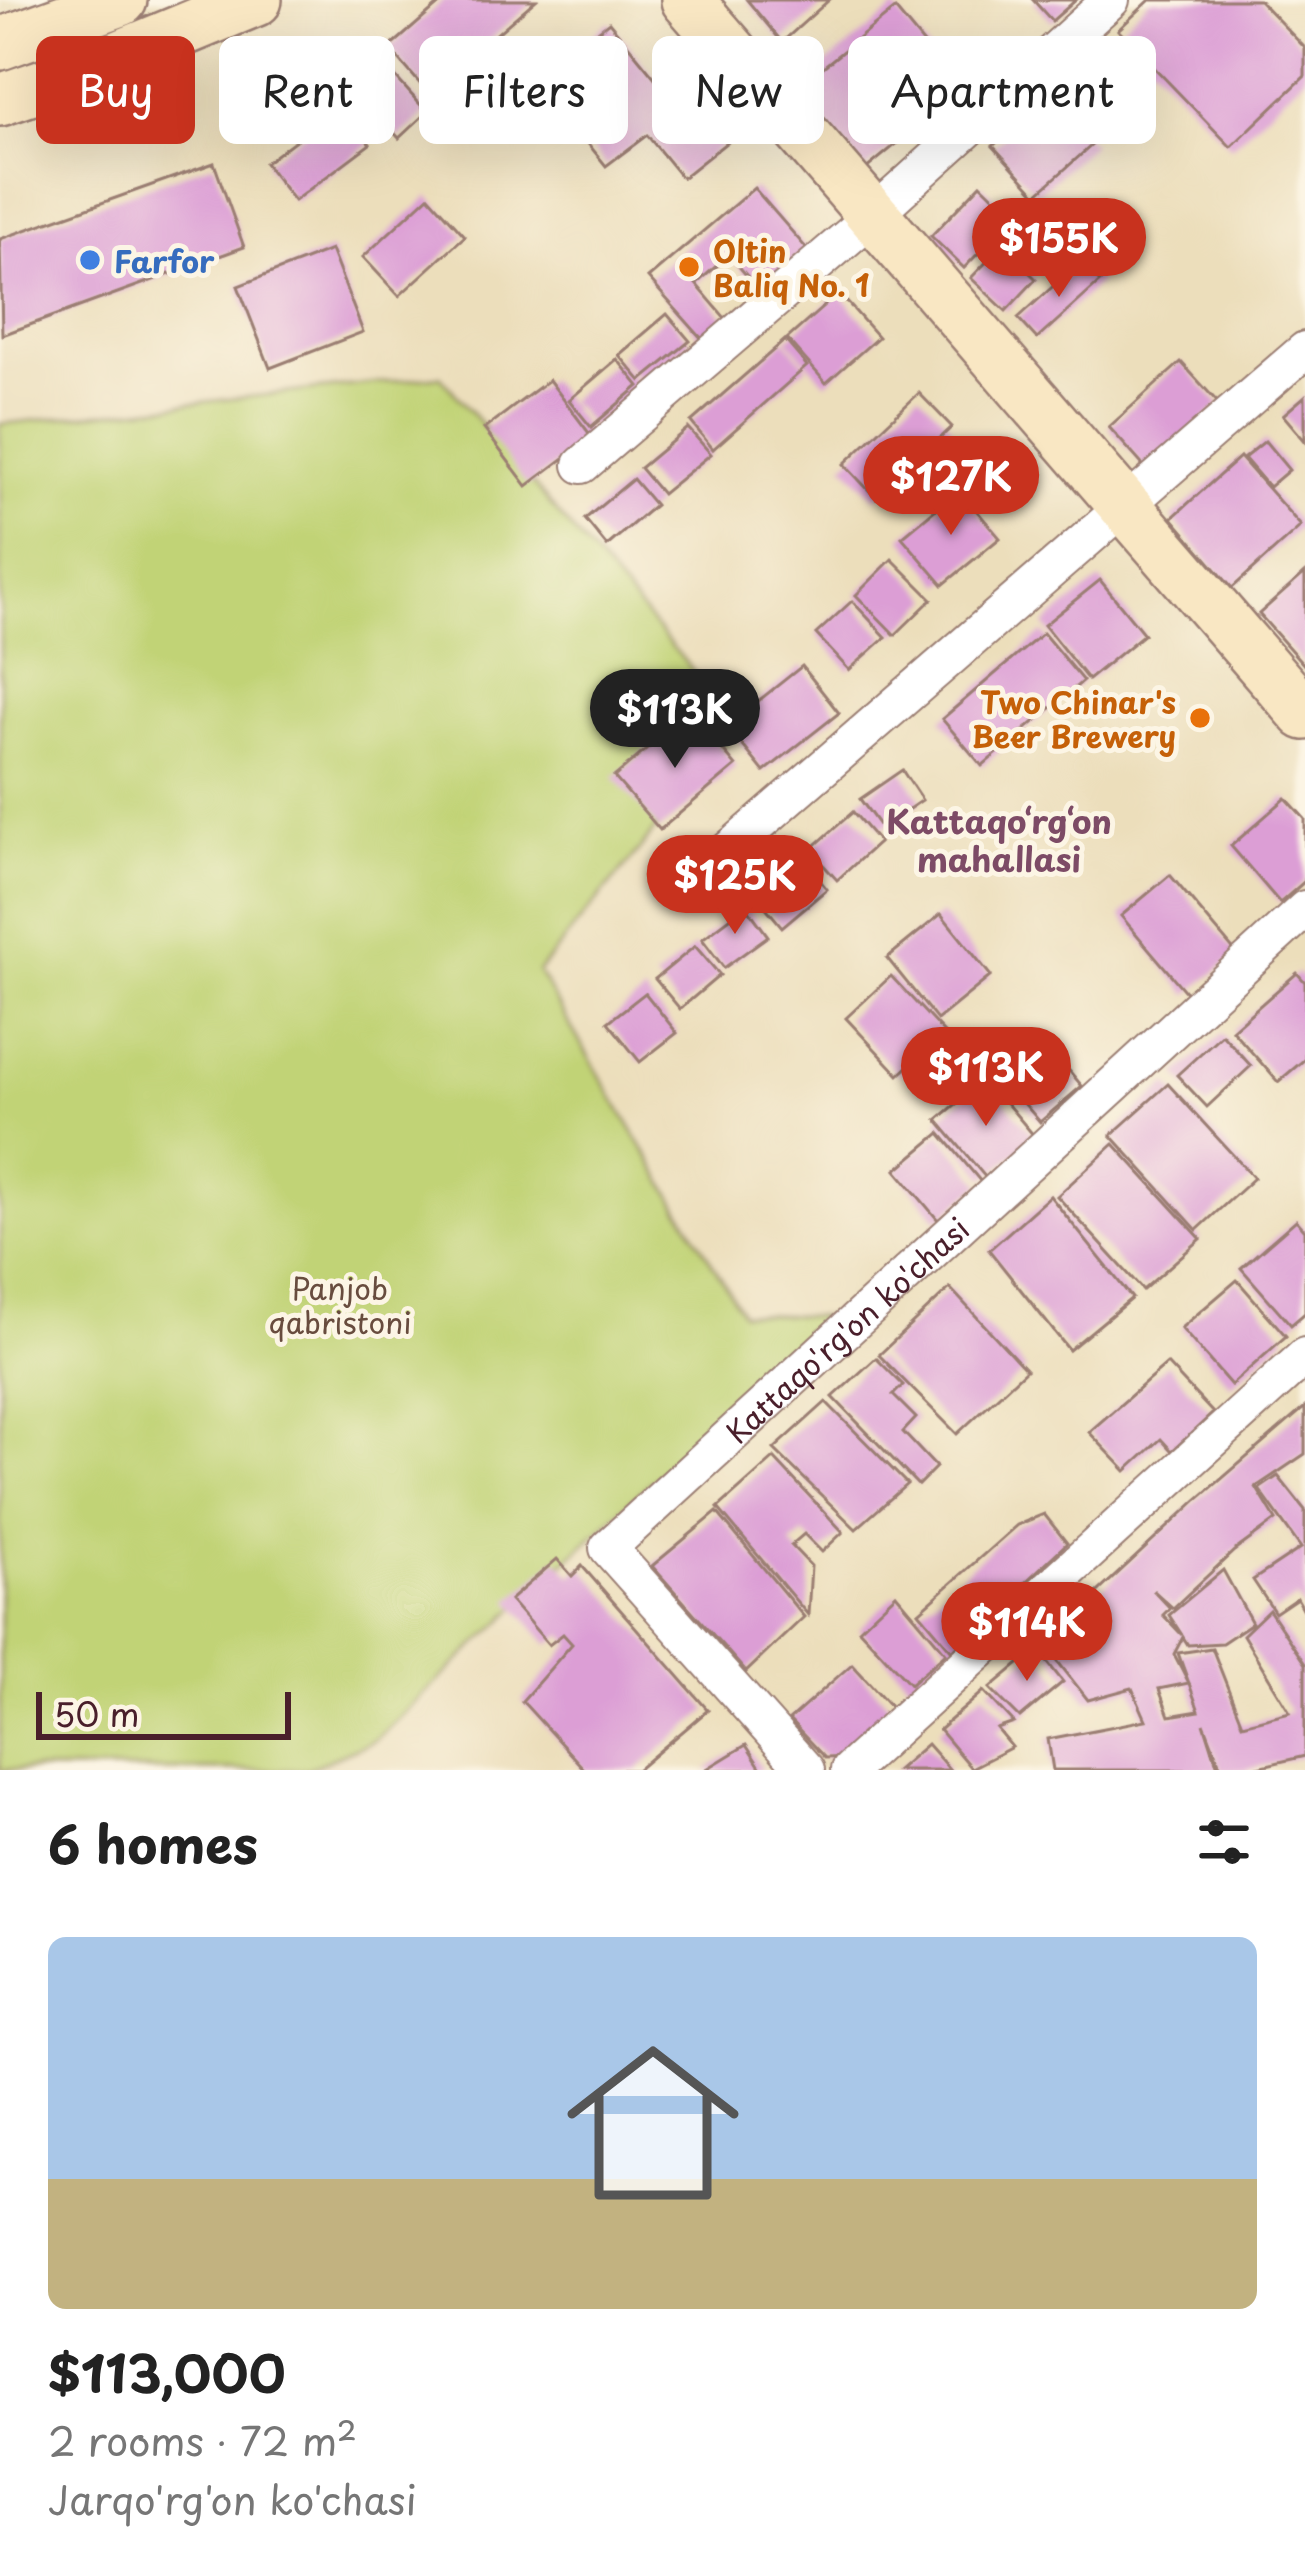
<!DOCTYPE html>
<meta charset="utf-8">
<style>
body{margin:0;font-family:"Playpen Sans",sans-serif;background:#f2f2f2;color:#222;height:100vh;display:flex;flex-direction:column;font-size:45px;white-space:nowrap}
*{box-sizing:border-box;margin:0}
p{font-size:39px;color:#767676}
.icon{flex:none;width:66px;height:66px;fill:none;stroke:currentColor;stroke-width:2;stroke-linecap:round;stroke-linejoin:round}
.map{position:relative;height:1770px;overflow:hidden}
.panel{display:flex;flex-direction:column;background:#fff;flex:1}
.panel>*{flex:none}
.guide{position:absolute;left:36px;top:36px;width:1233px;height:108px;display:flex;gap:24px}
.scale{position:absolute;left:36px;bottom:30px;width:255px;box-sizing:border-box;padding-left:12px;border:6px solid #4a1f2b;border-top:0;font-size:33px;line-height:42px;white-space:nowrap;color:#4a1f2b;-webkit-text-stroke:9px #fcf5e5;paint-order:stroke}
.price{position:absolute;translate:-50% -102px;padding:0 27px;border-radius:42px;background:#c8321e;color:#fff;font-size:39px;line-height:78px;filter:drop-shadow(0 3px 6px #0008)}
.price::after{content:'';position:absolute;left:50%;top:72px;width:36px;height:27px;margin-left:-18px;background:inherit;clip-path:polygon(0 0,100% 0,50% 100%)}
.price.selected{background:#222;color:#fff}
ul{padding:0;list-style:none}
li{display:grid;align-content:center;gap:24px;height:636px;padding:0 48px}
li+li{border-top:3px solid #e0e0e0}
li span{display:grid;place-items:center;height:372px;border-radius:18px;color:#555}
li>.icon{margin-inline-start:auto}
span .icon{width:216px;height:216px;fill:#fffc;stroke-width:1}
li b{font-size:51px}
h2{display:flex;justify-content:space-between;align-items:center;height:144px;padding:0 48px;font-size:51px}
.chip{padding:0 42px;border-radius:18px;background:#fff;box-shadow:0 12px 48px #0002;font-size:42px;line-height:108px}
.chip.selected{background:#c8321e;color:#fff}
.map>svg:first-child{display:block}
</style>
<div class="map">
<svg width="1305" height="1770" viewBox="0 0 1305 1770">
<rect width="100%" height="100%" fill="#fcf5e5"/>
<filter id="ink" filterUnits="userSpaceOnUse"><feTurbulence type="fractalNoise" baseFrequency=".00833" numOctaves="2"/><feDisplacementMap in="SourceGraphic" scale="24" xChannelSelector="R" yChannelSelector="G"/><feConvolveMatrix kernelMatrix="1 2 1 2 8 2 1 2 1" color-interpolation-filters="sRGB"/></filter>
<filter id="wash" filterUnits="userSpaceOnUse"><feTurbulence type="fractalNoise" baseFrequency=".004" numOctaves="4" result="noise"/><feDisplacementMap in="SourceGraphic" scale="48" xChannelSelector="R" yChannelSelector="G"/><feGaussianBlur stdDeviation="2.7" result="paint"/><feColorMatrix in="noise" values="0 0 0 0 0 0 0 0 0 0 0 0 0 0 0 0 0 1.4 0 .05"/><feComposite in="paint" operator="in"/></filter>
<g filter="url(#wash)">
<rect width="100%" height="100%" fill="#ecdebb"/>
<path fill="#c1d376" stroke="#867950" stroke-width="3" d="M 440,376 L 741,727 L 538,972 L 742,1313 L 827,1317 L 375,1740 L 305,1770 L 0,1770 L 0,424 Z"/>
<g id="blocks">
<g fill="#dc9ed5">
<path d="M 444,0 L 536,0 L 428,93 L 389,48 Z"/>
<path d="M 747,0 L 829,0 L 782,42 Z"/>
<path d="M 1033,0 L 1076,0 L 1052,21 Z"/>
<path d="M 1150,0 L 1259,0 L 1305,48 L 1305,76 L 1231,147 L 1118,30 Z"/>
<path d="M 895,9 L 962,90 L 865,170 L 797,88 Z"/>
<path d="M 609,22 L 674,101 L 695,83 L 736,135 L 682,178 L 647,135 L 606,166 L 565,115 L 594,91 L 566,56 Z"/>
<path d="M 381,61 L 427,112 L 399,138 L 352,86 Z"/>
<path d="M 1048,95 L 1093,144 L 1037,194 L 993,146 Z"/>
<path d="M 341,106 L 370,144 L 294,201 L 265,163 Z"/>
<path d="M 214,163 L 244,247 L 2,335 L 0,239 Z"/>
<path d="M 981,184 L 1014,216 L 964,268 L 931,236 Z"/>
<path d="M 754,188 L 807,249 L 759,290 L 729,255 L 696,284 L 726,319 L 703,340 L 648,278 Z"/>
<path d="M 429,196 L 465,236 L 399,296 L 363,257 Z"/>
<path d="M 1002,246 L 1036,279 L 1006,311 L 971,278 Z"/>
<path d="M 331,250 L 363,332 L 270,368 L 238,286 Z"/>
<path d="M 1081,261 L 1100,282 L 1037,339 L 1018,318 Z"/>
<path d="M 839,293 L 878,337 L 826,383 L 787,339 Z"/>
<path d="M 667,314 L 690,341 L 641,381 L 619,355 Z"/>
<path d="M 785,340 L 807,366 L 713,449 L 691,422 Z"/>
<path d="M 617,359 L 639,386 L 591,427 L 569,400 Z"/>
<path d="M 1181,362 L 1220,405 L 1147,470 L 1109,427 Z"/>
<path d="M 549,380 L 592,437 L 527,486 L 484,429 Z"/>
<path d="M 919,393 L 952,427 L 876,498 L 844,464 Z"/>
<path d="M 1305,396 L 1305,441 L 1283,415 Z"/>
<path d="M 688,428 L 711,454 L 662,494 L 640,468 Z"/>
<path d="M 1265,441 L 1289,470 L 1269,487 L 1244,458 Z"/>
<path d="M 1240,457 L 1301,526 L 1232,588 L 1172,518 Z"/>
<path d="M 633,479 L 655,505 L 607,546 L 585,519 Z"/>
<path d="M 959,490 L 1000,538 L 943,585 L 902,537 Z"/>
<path d="M 892,559 L 932,599 L 895,635 L 856,595 Z"/>
<path d="M 1305,573 L 1305,666 L 1259,614 Z"/>
<path d="M 1100,580 L 1144,634 L 1088,680 L 1044,625 Z"/>
<path d="M 852,601 L 886,637 L 849,670 L 816,634 Z"/>
<path d="M 1043,633 L 1083,681 L 982,766 L 942,719 Z"/>
<path d="M 802,666 L 839,713 L 764,772 L 727,726 Z"/>
<path d="M 691,712 L 736,766 L 660,830 L 614,777 Z"/>
<path d="M 902,770 L 922,800 L 881,828 L 860,799 Z"/>
<path d="M 1286,798 L 1305,819 L 1305,881 L 1280,903 L 1231,846 Z"/>
<path d="M 853,812 L 879,842 L 837,880 L 810,850 Z"/>
<path d="M 799,855 L 827,889 L 782,927 L 753,892 Z"/>
<path d="M 1170,875 L 1237,954 L 1188,995 L 1121,916 Z"/>
<path d="M 746,906 L 768,936 L 724,968 L 702,939 Z"/>
<path d="M 941,914 L 991,976 L 937,1020 L 887,958 Z"/>
<path d="M 695,946 L 720,975 L 680,1009 L 655,979 Z"/>
<path d="M 1297,973 L 1305,982 L 1305,1059 L 1278,1082 L 1232,1030 Z"/>
<path d="M 891,976 L 944,1033 L 899,1075 L 846,1018 Z"/>
<path d="M 645,993 L 677,1033 L 640,1062 L 608,1022 Z"/>
<path d="M 1222,1034 L 1251,1066 L 1207,1107 L 1177,1075 Z"/>
<path d="M 1051,1049 L 1082,1086 L 1040,1122 L 1009,1086 Z"/>
<path d="M 986,1079 L 1035,1137 L 986,1178 L 937,1120 Z"/>
<path d="M 1168,1084 L 1254,1178 L 1197,1230 L 1111,1135 Z"/>
<path d="M 940,1133 L 982,1183 L 938,1220 L 896,1170 Z"/>
<path d="M 1114,1144 L 1201,1239 L 1143,1290 L 1057,1196 Z"/>
<path d="M 1050,1196 L 1132,1298 L 1069,1350 L 989,1250 Z"/>
<path d="M 1296,1220 L 1305,1230 L 1305,1313 L 1291,1325 L 1241,1268 Z"/>
<path d="M 1237,1280 L 1286,1336 L 1231,1385 L 1181,1328 Z"/>
<path d="M 950,1288 L 1026,1370 L 957,1434 L 879,1355 Z"/>
<path d="M 876,1358 L 903,1385 L 893,1395 L 916,1418 L 903,1432 L 936,1467 L 918,1485 L 833,1397 Z"/>
<path d="M 1167,1364 L 1213,1413 L 1172,1451 L 1161,1439 L 1126,1471 L 1089,1432 Z"/>
<path d="M 826,1402 L 907,1484 L 856,1529 L 774,1449 Z"/>
<path d="M 1305,1407 L 1305,1454 L 1256,1487 L 1276,1520 L 1234,1551 L 1173,1608 L 1153,1590 L 1170,1608 L 1163,1615 L 1182,1635 L 1169,1615 L 1223,1570 L 1252,1623 L 1222,1643 L 1188,1645 L 1183,1637 L 1174,1654 L 1189,1683 L 1159,1689 L 1169,1716 L 1199,1711 L 1178,1653 L 1212,1648 L 1242,1724 L 1290,1712 L 1243,1635 L 1269,1610 L 1305,1664 L 1305,1756 L 1245,1770 L 1222,1770 L 1204,1723 L 1219,1770 L 1053,1770 L 1048,1739 L 1146,1720 L 1132,1688 L 1088,1700 L 1043,1643 L 1197,1500 Z"/>
<path d="M 774,1458 L 843,1532 L 822,1552 L 804,1534 L 791,1545 L 811,1566 L 808,1615 L 718,1508 Z"/>
<path d="M 1278,1476 L 1305,1510 L 1305,1612 L 1297,1598 L 1275,1613 L 1253,1580 L 1301,1548 L 1259,1489 Z"/>
<path d="M 717,1512 L 804,1617 L 746,1672 L 652,1566 Z"/>
<path d="M 1044,1514 L 1067,1543 L 952,1651 L 919,1612 L 1017,1525 Z"/>
<path d="M 557,1559 L 572,1576 L 582,1566 L 708,1710 L 637,1770 L 585,1770 L 522,1701 L 572,1644 L 563,1634 L 549,1645 L 510,1600 Z"/>
<path d="M 896,1594 L 946,1653 L 910,1684 L 859,1629 Z"/>
<path d="M 1037,1649 L 1063,1682 L 1020,1718 L 990,1688 Z"/>
<path d="M 852,1664 L 894,1710 L 848,1757 L 825,1758 L 789,1720 Z"/>
<path d="M 984,1691 L 1014,1723 L 997,1729 L 1012,1747 L 971,1768 L 939,1730 Z"/>
<path d="M 927,1744 L 950,1770 L 897,1770 Z"/>
<path d="M 746,1745 L 762,1770 L 705,1770 Z"/>
</g>
</g>
</g>
<g filter="url(#ink)">
<use href="#blocks" fill-opacity="0" stroke="#9b7e73" stroke-width="3"/>
<g fill="none" stroke-linecap="round" stroke-linejoin="round">
<g stroke="#9b7e73" stroke-width="40">
<g id="street">
<path d="M 582,465 L 854,232 L 1111,0"/>
<path d="M 696,878 L 1305,350"/>
<path id="s1" d="M 806,1770 L 608,1548 L 1305,909"/>
<path d="M 849,1770 L 1305,1356"/>
</g>
</g>
<g stroke="#9b7e73" stroke-width="56">
<g id="secondary">
<path d="M 687,0 L 1305,714"/>
<path d="M 0,44 L 121,0"/>
<path d="M 0,100 L 84,71 L 256,0"/>
</g>
</g>
<use href="#street" stroke="#fff" stroke-width="36"/>
<use href="#secondary" stroke="#f9e7c3" stroke-width="51"/>
</g>
</g>
<circle fill="#3f7fe0" stroke="#fcf5e5" stroke-width="4.5" cx="90" cy="260" r="12"/>
<g fill="#e8710a" stroke="#fcf5e5" stroke-width="4.5">
<circle cx="689" cy="267" r="12"/>
<circle cx="1200" cy="718" r="12"/>
</g>
<g text-anchor="middle" dominant-baseline="central" stroke-width="10" stroke-linejoin="round" paint-order="stroke">
<g font-size="30" font-weight="bold" fill="#c56008" stroke="#fcf5e5" text-anchor="start">
<text x="713" y="250">Oltin<tspan x="713" dy="34">Baliq No. 1</tspan></text>
<text x="1176" y="701" text-anchor="end">Two Chinar's<tspan x="1176" dy="34">Beer Brewery</tspan></text>
</g>
<g font-size="30" font-weight="bold" fill="#366cbe" stroke="#fcf5e5" text-anchor="start">
<text x="114" y="260">Farfor</text>
</g>
<g font-size="30" fill="#684c3e" stroke="#fcf5e5">
<text x="340" y="1287">Panjob<tspan x="340" dy="34">qabristoni</tspan></text>
</g>
<g font-size="30" fill="#4a1f2b" stroke="#fcf5e5">
<text stroke="none"><textPath href="#s1" startOffset="621">Kattaqo'rg'on ko'chasi</textPath></text>
</g>
<g font-size="33" font-weight="bold" fill="#7d4b66" stroke="#fcf5e5">
<text x="999" y="820">Kattaqo‘rg‘on<tspan x="999" dy="38">mahallasi</tspan></text>
</g>
</g>
</svg>
<div class="scale">50 m</div>
<b class="price" style="left:1059px;top:300px">$155K</b>
<b class="price" style="left:951px;top:538px">$127K</b>
<b class="price selected" style="left:675px;top:771px">$113K</b>
<b class="price" style="left:735px;top:937px">$125K</b>
<b class="price" style="left:986px;top:1129px">$113K</b>
<b class="price" style="left:1027px;top:1684px">$114K</b>
<div class="guide">
<a class="chip selected">Buy</a>
<a class="chip">Rent</a>
<a class="chip">Filters</a>
<a class="chip">New</a>
<a class="chip">Apartment</a>
</div>
</div>
<section class="panel">
<h2>6 homes<svg class="icon" aria-label="filters" viewBox="0 0 24 24"><path d="M4 7h16M4 17h16"/><circle cx="9" cy="7" r="2"/><circle cx="15" cy="17" r="2"/></svg></h2>
<ul>
<li><span style="background:linear-gradient(#a9c7e8 65%,#c2b280 0)"><svg class="icon" aria-label="home" viewBox="0 0 24 24"><path d="M3 11l9-7 9 7M6 9v11h12V9"/></svg></span><div><b>$113,000</b><p>2 rooms · 72 m²</p><p>Jarqo'rg'on ko'chasi</p></div></li>
</ul>
</section>
